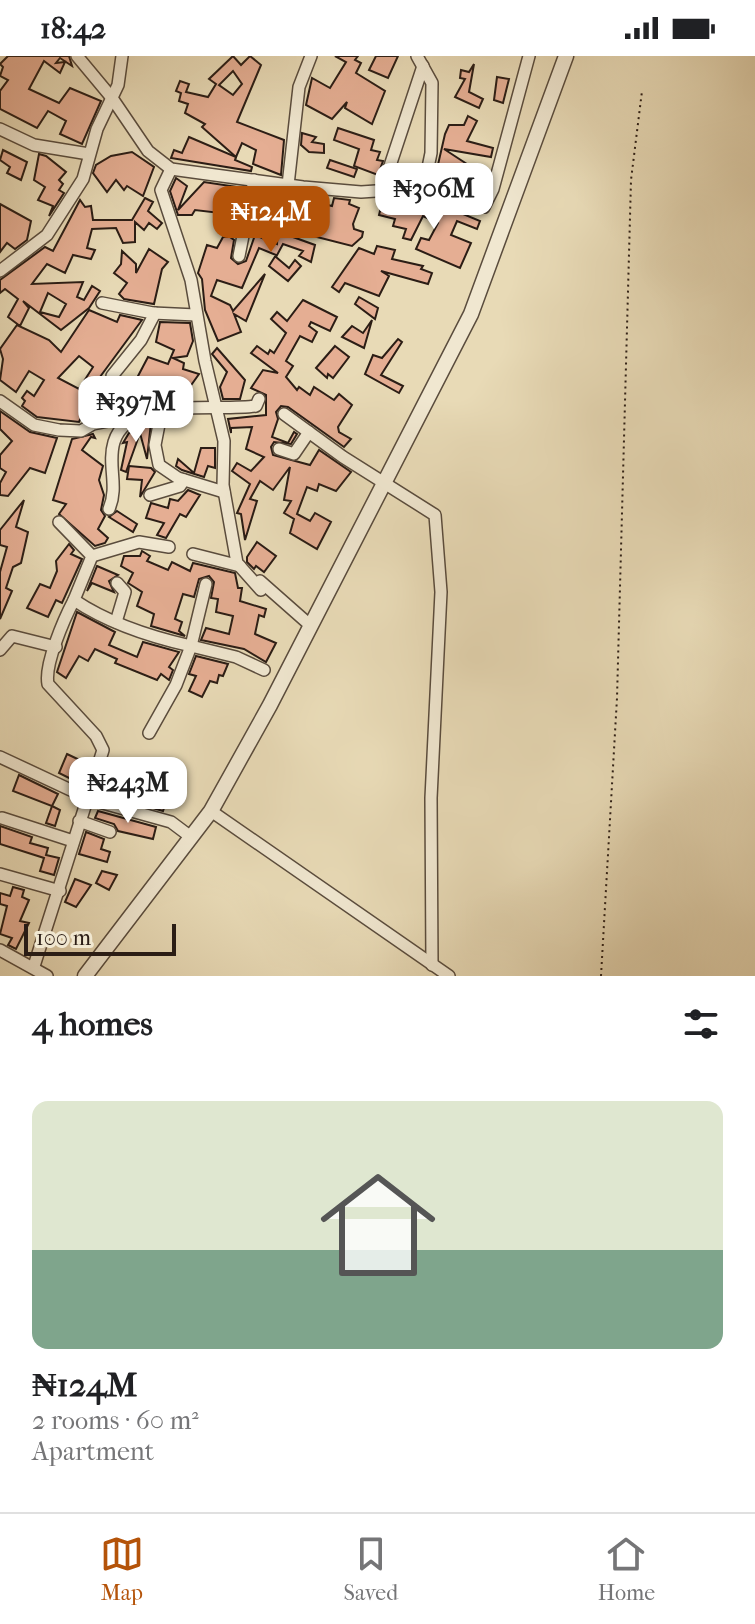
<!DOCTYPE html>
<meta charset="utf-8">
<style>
body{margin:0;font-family:"IM FELL French Canon",serif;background:#f6f6f6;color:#202124;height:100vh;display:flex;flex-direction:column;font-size:30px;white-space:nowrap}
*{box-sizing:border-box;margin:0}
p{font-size:26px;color:#757577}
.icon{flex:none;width:44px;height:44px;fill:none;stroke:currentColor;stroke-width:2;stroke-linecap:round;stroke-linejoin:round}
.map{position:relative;height:920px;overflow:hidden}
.details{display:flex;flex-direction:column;background:#fff;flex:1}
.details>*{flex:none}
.scale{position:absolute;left:24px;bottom:20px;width:152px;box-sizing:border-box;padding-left:8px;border:4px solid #2b1d15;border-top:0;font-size:22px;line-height:28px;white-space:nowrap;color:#2b1d15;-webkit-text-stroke:6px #f0e7d0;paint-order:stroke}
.price{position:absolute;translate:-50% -68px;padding:0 18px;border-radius:16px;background:#fff;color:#222;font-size:26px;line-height:52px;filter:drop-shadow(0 2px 4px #0008)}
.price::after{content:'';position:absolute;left:50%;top:48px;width:24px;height:18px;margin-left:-12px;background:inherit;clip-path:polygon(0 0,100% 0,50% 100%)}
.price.active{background:#b45309;color:#fff}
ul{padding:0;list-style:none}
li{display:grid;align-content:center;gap:16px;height:424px;padding:0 32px}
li+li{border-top:2px solid #e0e0e0}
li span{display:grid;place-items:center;height:248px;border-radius:16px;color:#555}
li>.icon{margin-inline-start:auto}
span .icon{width:144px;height:144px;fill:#fffc;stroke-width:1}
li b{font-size:34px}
h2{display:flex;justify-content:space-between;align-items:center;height:96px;padding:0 32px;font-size:34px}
.status{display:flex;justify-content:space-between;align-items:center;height:56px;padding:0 40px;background:#fff;direction:ltr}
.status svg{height:22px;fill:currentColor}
.tab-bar{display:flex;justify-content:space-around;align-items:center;height:112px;border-top:2px solid #e0e0e0;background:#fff;font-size:22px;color:#757577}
.tab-bar a{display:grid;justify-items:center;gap:4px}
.tab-bar .active{color:#b45309}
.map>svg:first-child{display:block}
</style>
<div class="status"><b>18:42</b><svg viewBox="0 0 49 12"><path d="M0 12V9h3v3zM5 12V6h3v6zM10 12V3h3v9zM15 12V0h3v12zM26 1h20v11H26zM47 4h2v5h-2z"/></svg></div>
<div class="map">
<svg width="755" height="920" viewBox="0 0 755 920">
<rect width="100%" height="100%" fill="#e8dab6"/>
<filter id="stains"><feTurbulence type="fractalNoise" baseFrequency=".0025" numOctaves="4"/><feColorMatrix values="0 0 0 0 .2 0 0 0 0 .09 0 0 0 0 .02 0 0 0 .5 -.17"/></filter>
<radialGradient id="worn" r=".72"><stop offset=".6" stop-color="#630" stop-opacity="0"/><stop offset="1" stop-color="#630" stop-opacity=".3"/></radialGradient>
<g fill="#e5ae93" stroke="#2b1d15" stroke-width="2" fill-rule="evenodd">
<path d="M 8,0 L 69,0 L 72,10 L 60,2 L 56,7 L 65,6 L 60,17 L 44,5 L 29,33 L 59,47 L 70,32 L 101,45 L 82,88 L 60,78 L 66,65 L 48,55 L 37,72 L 0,53 L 0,35 L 8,24 L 0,20 L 3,11 L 0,8 Z"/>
<path d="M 233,0 L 241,9 L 250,0 L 261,9 L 237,66 L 284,84 L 281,119 L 253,108 L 256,94 L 242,87 L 236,101 L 202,71 L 205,68 L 185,57 L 188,48 L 179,45 L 181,37 L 176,35 L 180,25 L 189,28 L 186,36 L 208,41 L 216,28 L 209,23 ZM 233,15 L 242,28 L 233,39 L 219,29 Z"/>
<path d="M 335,0 L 358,0 L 355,4 L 361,7 L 356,17 L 385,35 L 372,68 L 345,52 L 347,46 L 332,63 L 306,49 L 312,22 L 330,32 L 346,6 Z"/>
<path d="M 376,0 L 398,0 L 388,22 L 369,14 Z"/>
<path d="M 474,8 L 469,36 L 483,43 L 479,52 L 455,41 L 465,23 L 460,22 L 461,14 L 469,16 Z"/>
<path d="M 497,21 L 509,23 L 503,47 L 494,44 Z"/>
<path d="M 468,60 L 477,65 L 467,85 L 493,92 L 491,101 L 444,93 L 476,114 L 471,121 L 476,124 L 473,131 L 457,122 L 456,125 L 447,122 L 440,131 L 434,126 L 445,78 L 449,69 L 464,69 Z"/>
<path d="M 338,72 L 374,84 L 371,94 L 380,96 L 377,104 L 383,105 L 378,119 L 354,110 L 359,93 L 334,84 Z"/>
<path d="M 302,77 L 316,81 L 312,86 L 324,88 L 324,97 L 309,96 L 301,89 Z"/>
<path d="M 189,81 L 236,101 L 235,104 L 252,111 L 251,115 L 171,102 L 174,94 L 182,97 Z"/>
<path d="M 3,94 L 27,106 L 21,124 L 7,117 L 10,111 L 0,104 Z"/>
<path d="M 132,96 L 154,111 L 143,140 L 127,130 L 124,134 L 116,124 L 107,136 L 93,117 L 96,109 L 111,100 Z"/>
<path d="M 39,98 L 46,100 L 66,116 L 59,124 L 63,128 L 59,134 L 64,137 L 49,160 L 53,150 L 38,144 L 45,131 L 34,124 Z"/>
<path d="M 330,104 L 357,113 L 354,121 L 327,112 Z"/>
<path d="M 176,122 L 187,130 L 178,154 L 204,126 L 244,132 L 237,159 L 195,154 L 192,159 L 178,159 L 170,135 Z"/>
<path d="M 274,136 L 312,140 L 312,151 L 315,146 L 332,150 L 334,142 L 350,144 L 349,148 L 359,152 L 353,168 L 354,173 L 363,176 L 362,181 L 352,190 L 313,180 L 317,162 L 296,156 L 293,181 L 315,189 L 311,206 L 299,200 L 303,195 L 283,188 L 276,201 L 289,212 L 295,204 L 301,210 L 288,225 L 269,210 L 276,199 L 259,192 L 242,232 L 217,224 L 211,240 L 230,249 L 233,255 L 265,218 L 246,265 L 234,258 L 241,276 L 218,285 L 205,254 L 202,223 L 198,217 L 207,189 L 217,192 L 223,181 L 230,181 L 234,184 L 231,202 L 238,208 L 246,205 L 255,179 L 277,188 L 278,171 L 259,166 L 258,154 L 311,151 L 273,141 Z"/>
<path d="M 145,142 L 153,146 L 148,155 L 162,167 L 157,173 L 149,167 L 144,174 L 135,166 L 135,186 L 123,187 L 116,172 L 92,173 L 87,192 L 95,194 L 91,203 L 73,199 L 65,217 L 47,208 L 32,228 L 83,226 L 77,241 L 84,244 L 92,230 L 100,235 L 89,252 L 61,274 L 23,245 L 29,252 L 20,270 L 8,261 L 18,243 L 5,233 L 0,237 L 0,224 L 45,191 L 53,195 L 80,144 L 85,151 L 91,150 L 93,164 L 132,164 ZM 48,237 L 66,248 L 59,261 L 40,256 Z"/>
<path d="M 382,147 L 415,155 L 418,148 L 439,157 L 444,150 L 480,165 L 477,173 L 457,165 L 451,179 L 471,187 L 460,212 L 416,193 L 421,182 L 429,184 L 438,167 L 423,160 L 411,184 L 403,182 L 406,173 L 393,170 L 395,163 L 379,159 Z"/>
<path d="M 0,148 L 31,165 L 27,184 L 15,193 L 7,187 L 0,196 Z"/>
<path d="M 377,190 L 395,194 L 392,203 L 423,210 L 421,213 L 432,217 L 428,228 L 381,215 L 389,220 L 379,240 L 345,227 L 339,236 L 332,231 L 359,192 L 374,198 Z"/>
<path d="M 149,193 L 168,206 L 162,213 L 154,248 L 124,243 L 119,238 L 127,227 L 114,217 L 121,208 L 122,195 L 136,208 L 136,217 Z"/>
<path d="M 359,241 L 378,252 L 375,263 L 355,248 Z"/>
<path d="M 303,244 L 337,261 L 330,275 L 311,266 L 309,270 L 317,276 L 312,286 L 300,280 L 286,305 L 293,310 L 286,321 L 297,334 L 299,331 L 310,339 L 314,331 L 334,344 L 339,338 L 352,349 L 338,371 L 339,376 L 351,383 L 344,391 L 288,351 L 281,350 L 276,356 L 278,363 L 272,381 L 288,387 L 294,376 L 297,378 L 291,388 L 274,386 L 271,391 L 273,399 L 310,409 L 319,394 L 351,416 L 336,435 L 319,428 L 317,435 L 307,431 L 297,458 L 310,465 L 315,457 L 331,466 L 317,493 L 290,477 L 294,463 L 284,457 L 291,445 L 284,444 L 290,411 L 273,434 L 260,425 L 250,443 L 257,445 L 245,484 L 241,458 L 237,457 L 250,428 L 232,415 L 237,407 L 251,415 L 264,401 L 246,393 L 252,371 L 231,372 L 231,377 L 228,363 L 266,359 L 266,339 L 251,332 L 263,314 L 278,317 L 251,297 L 257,290 L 268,298 L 270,294 L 274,297 L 286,277 L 271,263 L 277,256 L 287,265 Z"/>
<path d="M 89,254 L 117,266 L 120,259 L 142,264 L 97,325 L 101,328 L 94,337 L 110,343 L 104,357 L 85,353 L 79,366 L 37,361 L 22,350 L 25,345 L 22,342 L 27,335 L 34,340 L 44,324 L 29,315 L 16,336 L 0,324 L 3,303 L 0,293 L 17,269 L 49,284 L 61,296 ZM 79,300 L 93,311 L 79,333 L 58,322 Z"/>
<path d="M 372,264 L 364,292 L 342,281 L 352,270 L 363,277 Z"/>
<path d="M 160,266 L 190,267 L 193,285 L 187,300 L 173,302 L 184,307 L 183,313 L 199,318 L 187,335 L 173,326 L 173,337 L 156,332 L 152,344 L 135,338 L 140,324 L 137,322 L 148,301 L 168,308 L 174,294 L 156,286 Z"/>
<path d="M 398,283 L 402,286 L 381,319 L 403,330 L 399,337 L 365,318 L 373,299 L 382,302 Z"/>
<path d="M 335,290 L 349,301 L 333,322 L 328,318 L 327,322 L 316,312 Z"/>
<path d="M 217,292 L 245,324 L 240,343 L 223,343 L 220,331 L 227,316 L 212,298 Z"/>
<path d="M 0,355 L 30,376 L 57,382 L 45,417 L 30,412 L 8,440 L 0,439 L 0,427 L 6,416 L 0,412 L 0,399 L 12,385 L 0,373 Z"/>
<path d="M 151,366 L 147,403 L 140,377 L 126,416 L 121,414 L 127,386 L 123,387 L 129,377 Z"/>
<path d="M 93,378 L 95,382 L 91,381 L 82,394 L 103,410 L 99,424 L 104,439 L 101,454 L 105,460 L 98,473 L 108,482 L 105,487 L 95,490 L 59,458 L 66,448 L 53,444 L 72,383 Z"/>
<path d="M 201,392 L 215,392 L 215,412 L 208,410 L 204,421 L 182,414 L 176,410 L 178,403 L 194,417 Z"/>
<path d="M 129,410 L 151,412 L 155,416 L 140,441 L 142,424 L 127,423 Z"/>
<path d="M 188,434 L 200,439 L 186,461 L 180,458 L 166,482 L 157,479 L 164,467 L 146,462 L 151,447 L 168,452 L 170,443 L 178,445 Z"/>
<path d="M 24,444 L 16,471 L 28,476 L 21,507 L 13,511 L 6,532 L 12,535 L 0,563 L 0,516 L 7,491 L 0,489 L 0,474 Z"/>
<path d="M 117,455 L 137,468 L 133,476 L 109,461 Z"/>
<path d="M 257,486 L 276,500 L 264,516 L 256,510 L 254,513 L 247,506 L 247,501 Z"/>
<path d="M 69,488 L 74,494 L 71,498 L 82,503 L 62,547 L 56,544 L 48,561 L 27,552 L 40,528 L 50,532 L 57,515 L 56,505 Z"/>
<path d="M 142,495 L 150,500 L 147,505 L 168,514 L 172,506 L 190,515 L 193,507 L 235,517 L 238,532 L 242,532 L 240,545 L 266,553 L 264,561 L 259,559 L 255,578 L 276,587 L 266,606 L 244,593 L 201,584 L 206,572 L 229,578 L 233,560 L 216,556 L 218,543 L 211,542 L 214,526 L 209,520 L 199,523 L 194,541 L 183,538 L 175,563 L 182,566 L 179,575 L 185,580 L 151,570 L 154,558 L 137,550 L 142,536 L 128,527 L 133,517 L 121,510 L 124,500 L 140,500 Z"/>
<path d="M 97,510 L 118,519 L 109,525 L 114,536 L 92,527 L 87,535 Z"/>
<path d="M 77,556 L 115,576 L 109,589 L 137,601 L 143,586 L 179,596 L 169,611 L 173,614 L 169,624 L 161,618 L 157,624 L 115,607 L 117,603 L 95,593 L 88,605 L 79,600 L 66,622 L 57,616 Z"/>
<path d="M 196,600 L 228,608 L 223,620 L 219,619 L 217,627 L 210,625 L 202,641 L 189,635 L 196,620 L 189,618 Z"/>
<path d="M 67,698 L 86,707 L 77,726 L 59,717 Z"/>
<path d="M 19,719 L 58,738 L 52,750 L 60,754 L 55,770 L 46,767 L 52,750 L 13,735 Z"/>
<path d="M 142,736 L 167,743 L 163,755 L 139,748 Z"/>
<path d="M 98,755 L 156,771 L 153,783 L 118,775 L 114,768 L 95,762 Z"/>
<path d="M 0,770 L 32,781 L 30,787 L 48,792 L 46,799 L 59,802 L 54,819 L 40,815 L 44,802 L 0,788 Z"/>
<path d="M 86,776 L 104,783 L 101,793 L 110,796 L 107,806 L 79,798 Z"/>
<path d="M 102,815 L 117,819 L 109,834 L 96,827 Z"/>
<path d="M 75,823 L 91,829 L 76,851 L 65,846 Z"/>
<path d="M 13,831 L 24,834 L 22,841 L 29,844 L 20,865 L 29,867 L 16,893 L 8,889 L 12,882 L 0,878 L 7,850 L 0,848 L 0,837 L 10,840 Z"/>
</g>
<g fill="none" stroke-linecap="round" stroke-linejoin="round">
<g stroke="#5a4c3d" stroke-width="14">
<g id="minor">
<path d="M 77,0 L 112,42 L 148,95 L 171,113 L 303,131 L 361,136 L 406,133 L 484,151 L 493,133 L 529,0"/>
<path d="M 417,0 L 432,27 L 431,97 L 423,136"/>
<path d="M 0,73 L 34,89 L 89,98"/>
<path d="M 171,113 L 161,134 L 191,224 L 205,305 L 224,385 L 223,429 L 237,507 L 261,534"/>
<path d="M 288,129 L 299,31 L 311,0"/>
<path d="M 382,134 L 423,10"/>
<path d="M 239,200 L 254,124"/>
<path d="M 0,215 L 47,179 L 83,123 L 97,73 L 118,29 L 122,0"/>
<path d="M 102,247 L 153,257 L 196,259"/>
<path d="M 112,320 L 141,284 L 155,257"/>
<path d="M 0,345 L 34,369 L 59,374 L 81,375 L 93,368 L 134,360"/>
<path d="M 162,353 L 155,389 L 159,409 L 178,422 L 224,436"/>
<path d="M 284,358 L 343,401 L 435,459 L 441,536 L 431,742 L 432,909"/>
<path d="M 279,393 L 294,398 L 309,376"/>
<path d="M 150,439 L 180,430 L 184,424"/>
<path d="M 109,453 C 119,430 107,409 114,386 C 128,339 216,356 256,350 L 259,343"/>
<path d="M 59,466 L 92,500 L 74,544 C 108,567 151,581 191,590 L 206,528"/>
<path d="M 193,498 L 240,510"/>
<path d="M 92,500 L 139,486 L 169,491"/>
<path d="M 260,525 L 311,570"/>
<path d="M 116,566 L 125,536 L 117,527"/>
<path d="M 0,594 L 12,580 L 56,591"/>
<path d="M 149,677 L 176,629 L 191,590 L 236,601 L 264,614"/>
<path d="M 0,701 L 92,744 L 171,766 L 191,781"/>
<path d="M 211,755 L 449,920"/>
<path d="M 2,762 L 73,785"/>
<path d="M 79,765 L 110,776"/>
<path d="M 0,818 L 60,835"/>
<path d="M 0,894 L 47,920"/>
<path d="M 34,910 L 103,694 L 96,680 L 48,628 C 44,609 64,563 74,544"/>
</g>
</g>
<g stroke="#5a4c3d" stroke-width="17">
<path id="tertiary" d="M 85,920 L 211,755 L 270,649 L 471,258 L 566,0"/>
</g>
<path stroke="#2b1d15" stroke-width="2" stroke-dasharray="2 4" stroke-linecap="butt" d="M 601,920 L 617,642 L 631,124 L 642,35"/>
<use href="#minor" stroke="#f0e7d0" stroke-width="11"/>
<use href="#tertiary" stroke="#f0e7d0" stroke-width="14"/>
</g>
<rect width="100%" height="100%" filter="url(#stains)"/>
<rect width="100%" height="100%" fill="url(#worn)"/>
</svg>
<div class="scale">100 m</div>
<b class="price" style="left:434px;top:175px">₦306M</b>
<b class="price active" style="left:271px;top:198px">₦124M</b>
<b class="price" style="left:136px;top:388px">₦397M</b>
<b class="price" style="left:128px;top:769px">₦243M</b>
</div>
<section class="details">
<h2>4 homes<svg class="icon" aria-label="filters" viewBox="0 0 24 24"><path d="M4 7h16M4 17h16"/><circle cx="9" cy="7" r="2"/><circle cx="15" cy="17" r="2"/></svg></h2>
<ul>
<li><span style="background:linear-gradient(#dfe7d0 60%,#7fa58c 0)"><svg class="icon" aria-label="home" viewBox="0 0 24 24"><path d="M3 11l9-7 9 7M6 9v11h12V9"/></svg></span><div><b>₦124M</b><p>2 rooms · 60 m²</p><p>Apartment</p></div></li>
</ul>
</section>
<nav class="tab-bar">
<a class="active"><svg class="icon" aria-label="map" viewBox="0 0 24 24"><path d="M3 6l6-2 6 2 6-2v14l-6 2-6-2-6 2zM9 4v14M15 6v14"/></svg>Map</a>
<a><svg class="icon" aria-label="saved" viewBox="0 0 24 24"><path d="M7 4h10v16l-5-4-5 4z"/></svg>Saved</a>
<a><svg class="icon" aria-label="home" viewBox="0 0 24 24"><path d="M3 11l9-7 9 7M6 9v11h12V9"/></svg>Home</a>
</nav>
